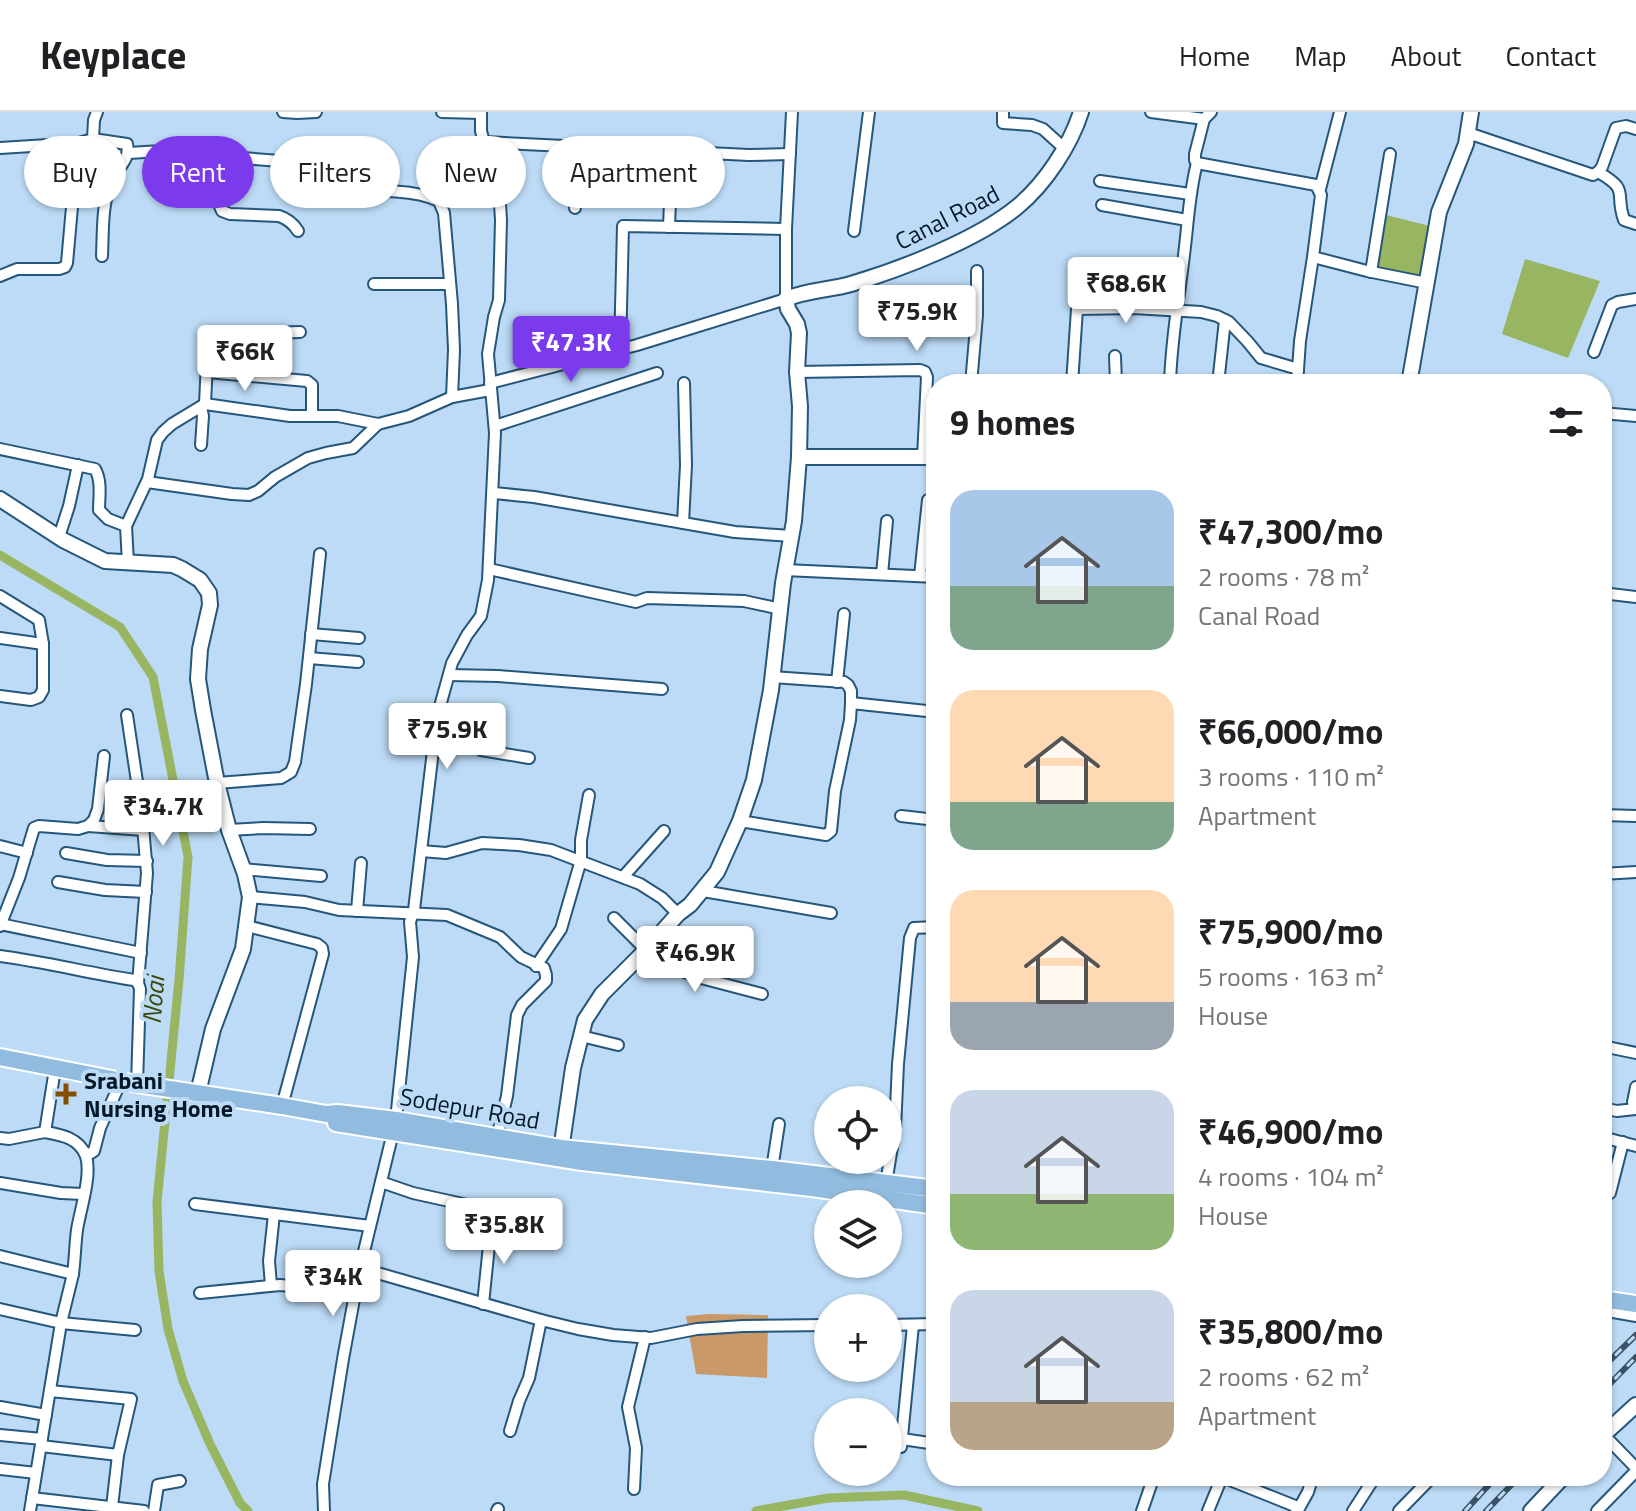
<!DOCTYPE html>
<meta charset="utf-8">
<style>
body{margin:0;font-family:"Titillium Web",sans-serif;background:#f2f2f2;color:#202124;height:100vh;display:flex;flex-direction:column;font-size:30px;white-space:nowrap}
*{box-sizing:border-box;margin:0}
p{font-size:26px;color:#757577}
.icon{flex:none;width:44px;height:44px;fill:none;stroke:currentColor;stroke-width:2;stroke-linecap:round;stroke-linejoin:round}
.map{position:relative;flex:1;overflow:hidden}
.drawer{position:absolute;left:926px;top:262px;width:686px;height:1112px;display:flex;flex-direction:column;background:#fff;border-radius:32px;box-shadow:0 2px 6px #0004}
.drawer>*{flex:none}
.banner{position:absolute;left:24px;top:24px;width:760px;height:72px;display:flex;gap:16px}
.tools{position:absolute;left:814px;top:974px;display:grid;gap:16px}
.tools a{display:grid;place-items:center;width:88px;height:88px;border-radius:50%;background:#fff;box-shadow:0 2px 6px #0004;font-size:40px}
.price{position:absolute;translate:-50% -68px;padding:0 18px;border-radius:8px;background:#fff;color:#222;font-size:26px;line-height:52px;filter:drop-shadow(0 2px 4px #0008)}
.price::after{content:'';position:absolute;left:50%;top:48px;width:24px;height:18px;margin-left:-12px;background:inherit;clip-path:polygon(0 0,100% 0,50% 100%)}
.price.on{background:#7c3aed;color:#fff}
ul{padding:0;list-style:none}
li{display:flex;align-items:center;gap:24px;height:200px;padding:0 24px}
li span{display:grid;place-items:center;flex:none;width:224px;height:160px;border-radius:24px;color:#555}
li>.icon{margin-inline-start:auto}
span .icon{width:96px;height:96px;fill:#fffc;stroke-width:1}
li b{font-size:34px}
h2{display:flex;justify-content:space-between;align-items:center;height:96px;padding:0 24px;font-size:34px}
.tag{padding:0 28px;border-radius:36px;background:#fff;box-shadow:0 2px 6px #0004;font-size:28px;line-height:72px}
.tag.on{background:#7c3aed;color:#fff}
header{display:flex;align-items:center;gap:48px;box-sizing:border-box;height:112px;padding:0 40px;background:#fff;border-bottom:2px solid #e0e0e0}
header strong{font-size:38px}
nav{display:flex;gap:44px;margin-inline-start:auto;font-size:28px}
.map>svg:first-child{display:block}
</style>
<header>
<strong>Keyplace</strong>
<nav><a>Home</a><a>Map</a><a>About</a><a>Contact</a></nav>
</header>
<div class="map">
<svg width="1636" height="1399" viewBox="0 0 1636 1399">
<rect width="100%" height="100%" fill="#bddbf6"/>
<path fill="#c9996a" d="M 709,1202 L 768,1203 L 767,1266 L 696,1262 L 686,1204 Z"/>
<g fill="#98b562">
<path d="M 1386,103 L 1430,114 L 1422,165 L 1376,156 Z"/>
<path d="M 1525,147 L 1600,169 L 1568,246 L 1502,222 Z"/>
</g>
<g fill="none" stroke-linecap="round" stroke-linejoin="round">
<g stroke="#98b562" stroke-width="9">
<path d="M 0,443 L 120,515 L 153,565 L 188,745 L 179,868 L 157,1090 L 159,1159 L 168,1217 L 183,1269 L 210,1332 L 240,1391 L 248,1399"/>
<path d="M 756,1399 L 828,1386 L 904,1383 L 978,1399"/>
</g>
<g stroke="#25567c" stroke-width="14">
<g id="street">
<path d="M 283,0 L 297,1 L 316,0"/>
<path d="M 442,0 L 481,1"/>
<path d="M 1003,0 L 1003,11 L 1032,13 L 1043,17 L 1065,37"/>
<path d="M 1151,0 L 1204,7 L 1211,0"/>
<path d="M 1204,7 L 1195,42 L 1195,48 L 1197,51 L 1316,73 L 1321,83 L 1313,145 L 1367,159 L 1427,171"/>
<path d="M 1468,21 L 1593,63 L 1598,60 L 1602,55 L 1616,16 L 1626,14 L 1636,17"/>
<path d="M 93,27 L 127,32 C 131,49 115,57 110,72 C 102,94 103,120 102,144"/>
<path d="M 484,30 L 749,43 L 790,42"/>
<path d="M 0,36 L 79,31"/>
<path d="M 129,41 L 209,36 L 215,37 L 217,44 L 219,92 L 222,99 L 230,102 L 279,104 C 288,107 293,111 298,119"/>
<path d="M 217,44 L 292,50"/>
<path d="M 1598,60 C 1631,79 1614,80 1624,108 L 1636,112"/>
<path d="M 1100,69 L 1190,82"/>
<path d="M 1320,77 L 1340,0"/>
<path d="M 324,80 C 358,80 409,74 439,89 L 444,101 L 452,192 L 454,238 L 452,285"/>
<path d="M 1102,93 L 1187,108"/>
<path d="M 575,96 L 576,35"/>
<path d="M 669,115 L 672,38"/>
<path d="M 854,119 L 869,0"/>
<path d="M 1371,160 L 1390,42"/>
<path d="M 0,164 L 17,157 L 59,157 L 65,155 L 67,151 L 77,39 L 79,31 L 93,27 L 94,8 L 97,0"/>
<path d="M 374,172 L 450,172"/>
<path d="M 300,220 L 212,223 L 208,227 L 205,292 L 290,304 L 338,304 L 378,312"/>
<path d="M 620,238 L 623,114 L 786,117"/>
<path d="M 1594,240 L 1612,193 L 1618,190 L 1636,187"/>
<path d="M 1115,244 L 1116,272"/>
<path d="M 207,260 L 307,269 L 312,273 L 312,303"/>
<path d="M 797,260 L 920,258 L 925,260 L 927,265 L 923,345"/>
<path d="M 490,271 L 637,233 L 786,187 L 786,117 L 792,0"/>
<path d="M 971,272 L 977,203 L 977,159"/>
<path d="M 1072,272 L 1077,197 L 1134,196 L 1201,200 L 1217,204 L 1229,210 L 1248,230 L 1261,246 L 1298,257"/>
<path d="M 1170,272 C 1171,228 1179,186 1184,143 C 1188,112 1189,81 1197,51"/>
<path d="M 1218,272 L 1225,208"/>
<path d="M 1297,272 L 1300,229 L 1313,145"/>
<path d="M 201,295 L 203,304 L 201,333"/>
<path d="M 1602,301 L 1636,304"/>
<path d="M 495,314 L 657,261"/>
<path d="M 0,337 L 95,357 C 102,369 99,385 99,398 L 108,407 L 126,414 L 128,451"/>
<path d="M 147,370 L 232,382 L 249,383 L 258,379 L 275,365 L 308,346 L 326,341 L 353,336 L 378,312 L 409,304 L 452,285 L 490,278"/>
<path d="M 494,381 L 534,385 L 735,420 L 792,424"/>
<path d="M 683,411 L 686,353 L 684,271"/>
<path d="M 126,414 L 148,367 L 157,328 L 163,320 L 172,312 L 205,292"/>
<path d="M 59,425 L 69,394 L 78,353"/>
<path d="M 489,457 L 636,490 L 647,486 L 744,489 L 781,497"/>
<path d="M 785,458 L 936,465"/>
<path d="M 882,462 L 887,409"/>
<path d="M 920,464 L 928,388"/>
<path d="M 1602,481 L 1636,485"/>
<path d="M 0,484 L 39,508 L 43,532"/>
<path d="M 311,522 L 359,526"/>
<path d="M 0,526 L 43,532 L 43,578 L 39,585 L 31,588 L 0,584"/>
<path d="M 309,546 L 358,550"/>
<path d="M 449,563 L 498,564 L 662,577"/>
<path d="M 837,570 L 844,502"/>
<path d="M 851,591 L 936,600"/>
<path d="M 127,603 L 142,703 L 147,761 L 138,871"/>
<path d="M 437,605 L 481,613 L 484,616 L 481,638 L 529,646"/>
<path d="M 217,671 L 281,666 L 291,660 L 295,650 L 306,572 L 320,442"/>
<path d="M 1602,703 L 1636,704"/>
<path d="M 901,704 L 936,708"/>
<path d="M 740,709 L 826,723 L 831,719 L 835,679 L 850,608 L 851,591 L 851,579 L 848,573 L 844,570 L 772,565"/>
<path d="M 88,714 L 144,718"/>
<path d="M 229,718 L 263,716 L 310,717"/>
<path d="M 0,734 L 27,741"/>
<path d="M 421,739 L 446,741 L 482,731 L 519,733 L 551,738 L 640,772 L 662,786 L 678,802"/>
<path d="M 66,741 L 107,748 L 147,749"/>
<path d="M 243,757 L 321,764"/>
<path d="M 1602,762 L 1636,760"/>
<path d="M 623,765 L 664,719"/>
<path d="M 58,770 L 105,778 L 146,780"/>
<path d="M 703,779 L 831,801"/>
<path d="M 250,785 L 305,790 L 339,798 L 447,803 L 500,825 L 521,845 L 544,856 L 546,863 L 546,869 L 522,893 L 517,903 L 507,984 L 497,1025"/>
<path d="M 357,799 L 361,751"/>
<path d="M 614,806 L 646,838"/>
<path d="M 0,812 L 141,841"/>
<path d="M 0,814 L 19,766 L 34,716 L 39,714 L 78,717 L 88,714 L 94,708 L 98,697 L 104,644"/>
<path d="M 247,814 L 317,832 L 322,836 L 323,842 L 282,994"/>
<path d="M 0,844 C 45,850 89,861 134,868 L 138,871 L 140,877 L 137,972"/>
<path d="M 641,844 L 701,866 L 762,882"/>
<path d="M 536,854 L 561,817 L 581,748 L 581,728 L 589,683"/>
<path d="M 581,924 L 618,933"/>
<path d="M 1602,934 L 1636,941"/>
<path d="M 1636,975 L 1633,990 L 1636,997"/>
<path d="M 1602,996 L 1617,999 L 1635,997"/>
<path d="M 1602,1025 L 1636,1034"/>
<path d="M 0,1026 L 9,1027 L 45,1020 L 55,957"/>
<path d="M 86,1044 L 94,1039 L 100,1016 L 121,969"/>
<path d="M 772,1057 L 779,1012"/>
<path d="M 381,1070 L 413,1081 L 481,1096 L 489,1102 L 491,1114 L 483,1192"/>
<path d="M 0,1071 L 61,1081 L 83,1082"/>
<path d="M 886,1071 L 895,1017 L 898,952 L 910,826 L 914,816 L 936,815"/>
<path d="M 1602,1080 L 1610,1081 L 1623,1030"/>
<path d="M 195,1092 L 370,1114"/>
<path d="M 0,1144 L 73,1162 C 75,1147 75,1133 77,1118 C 80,1098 92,1064 86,1044 C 79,1026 62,1023 45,1020"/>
<path d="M 360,1156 L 541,1208 L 578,1217 L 613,1223 L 651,1226 L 697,1217 L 743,1214 L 828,1213"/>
<path d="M 271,1173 L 269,1149 L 274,1102"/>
<path d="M 200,1181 L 280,1173 L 323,1177 L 356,1182"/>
<path d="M 0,1197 L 61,1211 L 135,1218"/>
<path d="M 1602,1198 L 1636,1204"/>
<path d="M 888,1213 L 936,1212"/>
<path d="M 50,1279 L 131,1287 L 118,1343 L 112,1395"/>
<path d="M 0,1295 L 46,1303"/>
<path d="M 510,1319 L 519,1289 L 529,1266 L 541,1208"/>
<path d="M 0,1323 L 42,1327"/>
<path d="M 1604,1323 L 1636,1356"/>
<path d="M 902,1327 L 936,1332"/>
<path d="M 41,1334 L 118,1343"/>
<path d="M 901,1335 L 913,1213"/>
<path d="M 0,1357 L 36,1361"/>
<path d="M 1220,1364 L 1295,1394 L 1297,1399"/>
<path d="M 634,1377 L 636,1336 L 628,1295 L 645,1225"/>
<path d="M 32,1386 L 144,1399"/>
<path d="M 1298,1398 L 1308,1380 L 1313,1364"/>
<path d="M 30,1399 L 61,1211 L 73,1162"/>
<path d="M 154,1399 L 158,1373 L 180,1369"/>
<path d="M 324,1399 L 323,1372 L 343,1247 L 359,1160 L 396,1008 L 413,845 L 410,810 L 414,798 L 437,605 L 452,551 L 467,523 L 481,504 L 488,468 L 495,321 L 488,242 L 494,205 L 499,188 L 501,108 L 498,60 L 484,30 L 481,19 L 481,0"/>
<path d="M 497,1399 L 498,1397"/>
<path d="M 1142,1399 L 1154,1364"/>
<path d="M 1208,1399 L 1222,1365"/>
<path d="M 1353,1399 L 1373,1368 L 1373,1364"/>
<path d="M 1399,1399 L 1433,1364"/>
<path d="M 1597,1399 L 1636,1359"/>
</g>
</g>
<g stroke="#25567c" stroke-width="18">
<g id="secondary">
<path d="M 1409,272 L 1439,100 L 1466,32 L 1471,0"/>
<path d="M 799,345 L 936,345"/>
<path d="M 0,387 L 63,428 L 105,449 L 173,453 L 182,457 L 200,468 L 209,481 L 210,493 L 200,537 L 198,567 L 203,598 L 217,671 L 229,718 L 245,762 L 250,785 L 243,837 L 213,917 L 198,981"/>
<path d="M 560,1045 L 573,956 L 585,908 L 602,882 L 646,838 L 678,802 L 690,793 L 717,760 L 740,709 L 754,668 L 771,578 L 783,471 L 794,409 L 799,345 L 800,294 L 797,260 L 799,221 L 797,212 L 788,197 L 786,187 C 806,178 830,178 851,172 C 901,157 977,128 1017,95 C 1045,72 1070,34 1081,0"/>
<path d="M 1602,1324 L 1636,1293"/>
<path d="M 1531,1399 L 1564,1364"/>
</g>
</g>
<g stroke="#fff" stroke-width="20">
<g id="primary">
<path d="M 0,945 L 137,972 L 282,994 L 326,1002 L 338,1001 L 396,1008 L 561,1036 L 772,1057 L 936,1077"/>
<path d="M 336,1011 L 582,1050 L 812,1076 L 936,1094"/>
<path d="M 1602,1187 L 1636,1192"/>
</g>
</g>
<use href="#street" stroke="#fff" stroke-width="10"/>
<use href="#secondary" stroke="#fff" stroke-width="14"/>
<use href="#primary" stroke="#92bcdf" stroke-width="16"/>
<g stroke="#3b5264" stroke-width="6">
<g id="rail">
<path d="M 1602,1256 L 1636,1223"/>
<path d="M 1602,1280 L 1636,1245"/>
<path d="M 1465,1399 L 1497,1364"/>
<path d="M 1486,1399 L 1520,1364"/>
</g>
</g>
<use href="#rail" stroke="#bddbf6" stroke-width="3" stroke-dasharray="9" stroke-linecap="butt"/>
</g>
<path fill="#854d00" stroke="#bddbf6" stroke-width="3" d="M62 970h8v8h8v8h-8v8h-8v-8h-8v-8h8z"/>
<g text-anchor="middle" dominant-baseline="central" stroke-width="8" stroke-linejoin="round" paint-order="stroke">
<g font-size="24" fill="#041827" stroke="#bddbf6">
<text transform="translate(947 105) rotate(-27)">Canal Road</text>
<text transform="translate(470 996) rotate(10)">Sodepur Road</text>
</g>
<g font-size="24" font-weight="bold" fill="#041827" stroke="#bddbf6" text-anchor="start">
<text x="84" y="968">Srabani<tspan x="84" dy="28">Nursing Home</tspan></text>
</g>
<g font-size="26" font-style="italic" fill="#384a0c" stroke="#bddbf6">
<text transform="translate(153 888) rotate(-85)">Noai</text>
</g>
</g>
</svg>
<div class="tools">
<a><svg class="icon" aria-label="locate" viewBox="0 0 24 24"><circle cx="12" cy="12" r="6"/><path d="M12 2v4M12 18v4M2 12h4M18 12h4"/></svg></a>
<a><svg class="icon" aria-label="layers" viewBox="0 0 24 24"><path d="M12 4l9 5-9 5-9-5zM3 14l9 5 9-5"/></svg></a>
<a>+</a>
<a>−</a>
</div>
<b class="price" style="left:1126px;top:213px">₹68.6K</b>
<b class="price" style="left:917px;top:241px">₹75.9K</b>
<b class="price on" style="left:571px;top:272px">₹47.3K</b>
<b class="price" style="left:245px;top:281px">₹66K</b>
<b class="price" style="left:447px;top:659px">₹75.9K</b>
<b class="price" style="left:163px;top:736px">₹34.7K</b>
<b class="price" style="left:695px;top:882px">₹46.9K</b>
<b class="price" style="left:504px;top:1154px">₹35.8K</b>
<b class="price" style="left:333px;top:1206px">₹34K</b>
<div class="banner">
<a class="tag">Buy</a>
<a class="tag on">Rent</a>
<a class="tag">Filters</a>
<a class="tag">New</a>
<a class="tag">Apartment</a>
</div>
<section class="drawer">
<h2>9 homes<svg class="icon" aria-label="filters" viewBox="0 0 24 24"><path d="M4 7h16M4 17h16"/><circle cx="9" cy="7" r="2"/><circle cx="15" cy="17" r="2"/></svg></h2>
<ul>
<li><span style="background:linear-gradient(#a9c7e8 60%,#7fa58c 0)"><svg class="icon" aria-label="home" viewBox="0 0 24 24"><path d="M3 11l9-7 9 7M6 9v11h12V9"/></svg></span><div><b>₹47,300/mo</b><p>2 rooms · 78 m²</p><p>Canal Road</p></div></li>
<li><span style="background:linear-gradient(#ffd9b3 70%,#7fa58c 0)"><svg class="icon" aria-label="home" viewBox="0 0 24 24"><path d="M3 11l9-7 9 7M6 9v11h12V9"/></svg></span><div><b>₹66,000/mo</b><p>3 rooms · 110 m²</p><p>Apartment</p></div></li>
<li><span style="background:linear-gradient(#ffd9b3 70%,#9aa5b1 0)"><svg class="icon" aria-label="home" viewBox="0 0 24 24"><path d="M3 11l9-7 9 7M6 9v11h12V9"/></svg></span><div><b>₹75,900/mo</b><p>5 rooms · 163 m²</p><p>House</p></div></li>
<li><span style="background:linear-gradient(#c9d6e8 65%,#8fb573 0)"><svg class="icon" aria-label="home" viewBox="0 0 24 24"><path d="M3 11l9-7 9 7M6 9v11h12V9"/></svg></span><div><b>₹46,900/mo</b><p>4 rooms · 104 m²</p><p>House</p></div></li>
<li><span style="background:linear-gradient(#c9d6e8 70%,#b9a48a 0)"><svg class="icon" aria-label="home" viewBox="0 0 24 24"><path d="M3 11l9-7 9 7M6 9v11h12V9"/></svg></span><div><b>₹35,800/mo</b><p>2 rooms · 62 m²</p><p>Apartment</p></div></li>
</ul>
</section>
</div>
